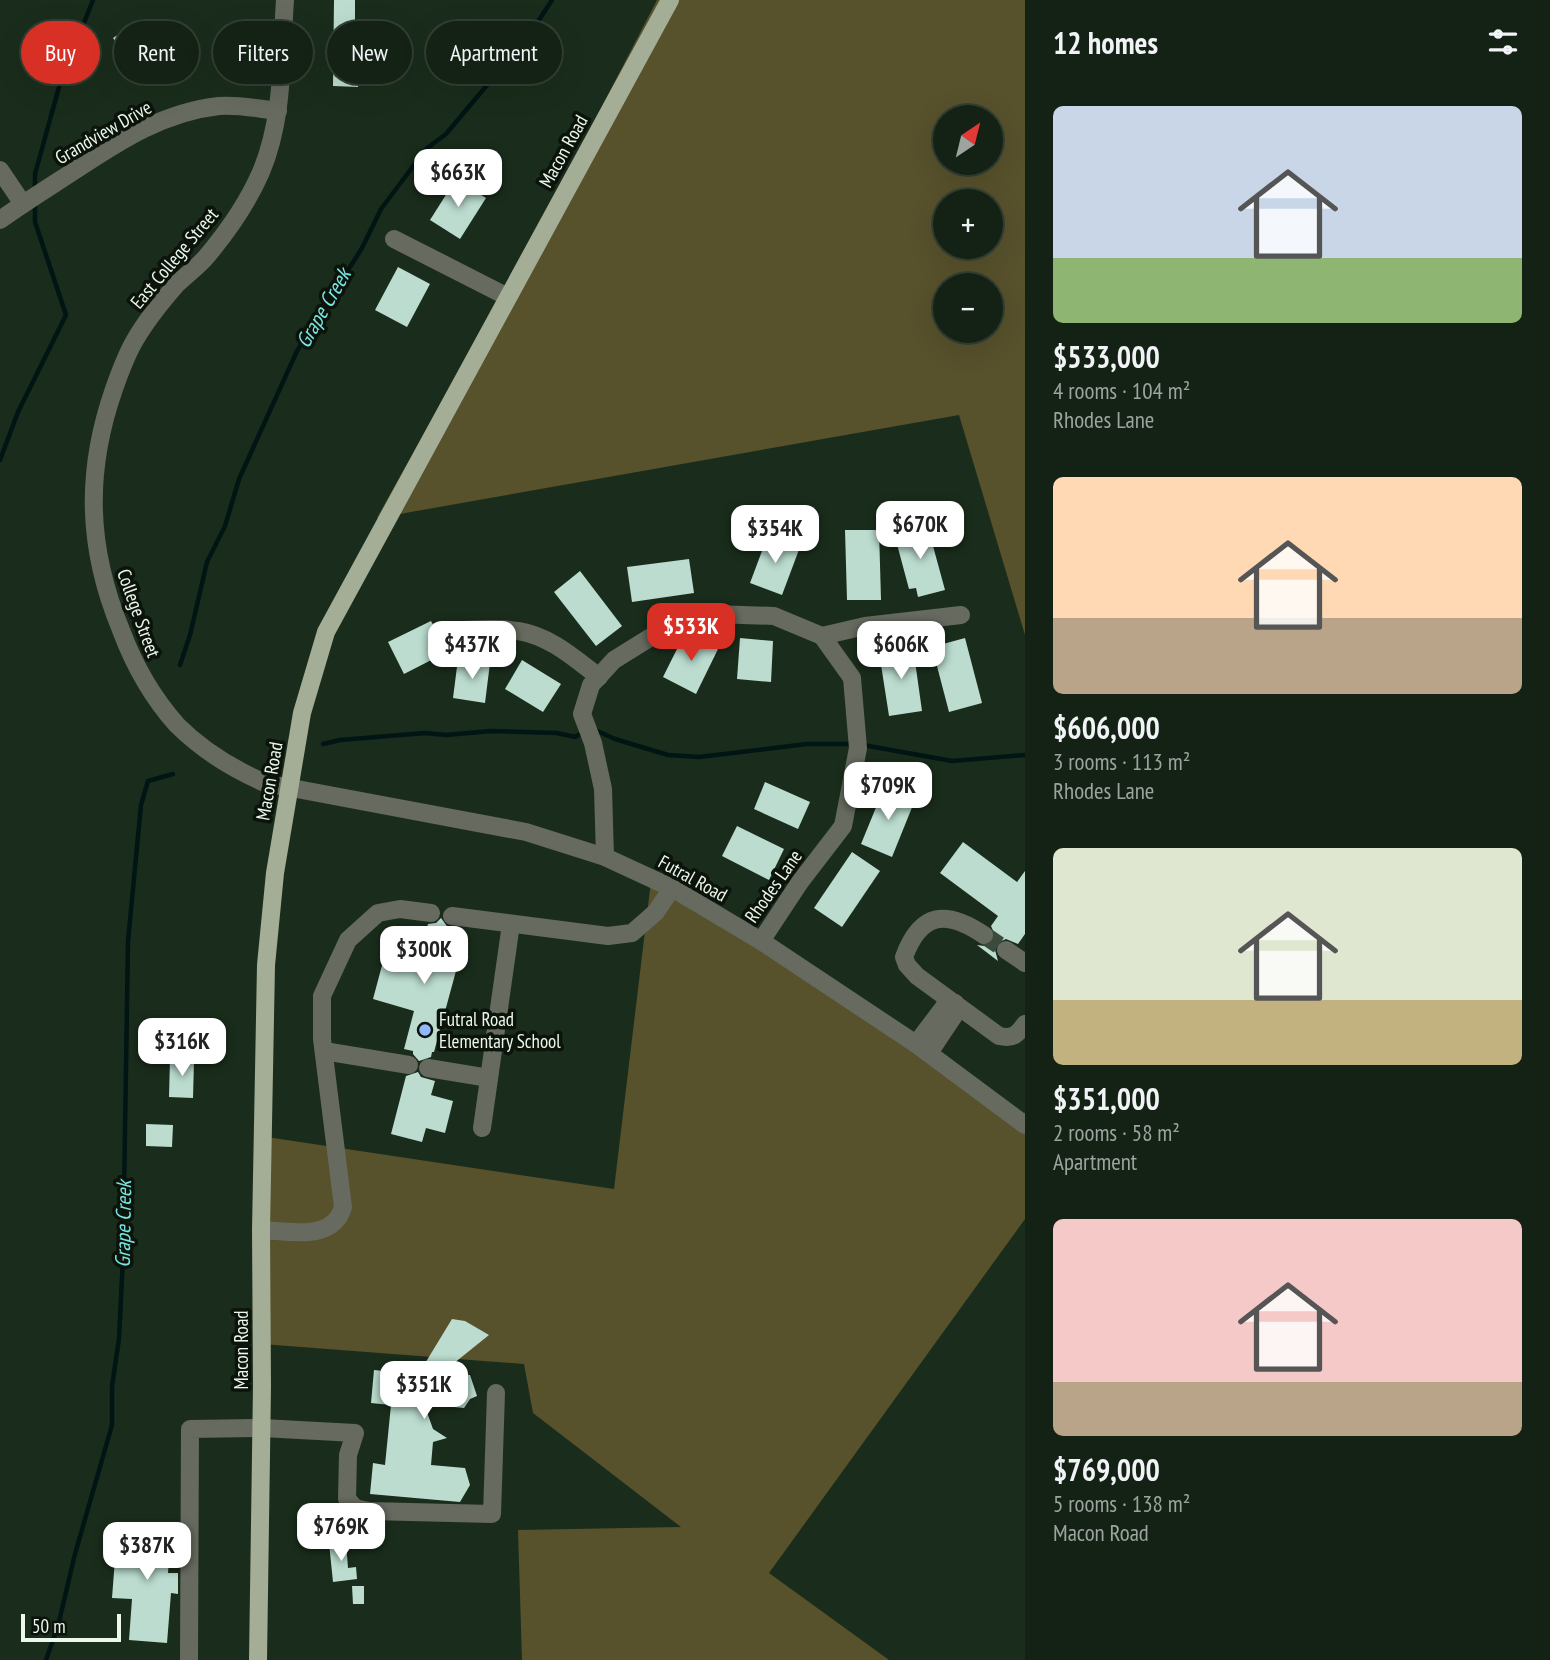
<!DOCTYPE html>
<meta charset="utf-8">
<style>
body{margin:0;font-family:"PT Sans Narrow",sans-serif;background:#1d2a1e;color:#f1f3f6;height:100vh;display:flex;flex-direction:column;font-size:26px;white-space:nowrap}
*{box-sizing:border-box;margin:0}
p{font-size:23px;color:#9da4a0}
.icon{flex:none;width:38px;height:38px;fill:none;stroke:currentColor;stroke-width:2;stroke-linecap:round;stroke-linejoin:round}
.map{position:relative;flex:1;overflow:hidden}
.side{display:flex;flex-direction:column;background:#142215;width:525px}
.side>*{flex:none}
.banner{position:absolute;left:21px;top:21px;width:665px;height:63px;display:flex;gap:14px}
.needle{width:46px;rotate:35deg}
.controls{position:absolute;left:933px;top:105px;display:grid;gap:14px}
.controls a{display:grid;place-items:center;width:70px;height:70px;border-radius:50%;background:#142215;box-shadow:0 7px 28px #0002,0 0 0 2px #333f34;font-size:35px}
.scale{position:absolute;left:21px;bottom:18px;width:100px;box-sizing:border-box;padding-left:7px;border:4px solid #ecf8ec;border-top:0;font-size:19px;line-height:24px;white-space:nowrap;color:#ecf8ec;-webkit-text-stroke:5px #0b130b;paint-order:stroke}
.price{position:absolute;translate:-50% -60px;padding:0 16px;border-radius:14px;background:#fff;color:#222;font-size:23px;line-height:46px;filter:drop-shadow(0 2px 4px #0008)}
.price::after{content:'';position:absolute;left:50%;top:42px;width:21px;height:16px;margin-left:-10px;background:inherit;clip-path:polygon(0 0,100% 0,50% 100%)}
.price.on{background:#d93025;color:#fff}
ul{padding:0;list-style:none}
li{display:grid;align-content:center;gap:14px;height:371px;padding:0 28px}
li span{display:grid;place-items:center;height:217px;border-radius:10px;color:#555}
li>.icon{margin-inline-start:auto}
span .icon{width:126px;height:126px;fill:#fffc;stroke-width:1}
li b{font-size:30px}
h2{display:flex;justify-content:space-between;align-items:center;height:84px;padding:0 28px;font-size:30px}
.pill{padding:0 24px;border-radius:32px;background:#142215;box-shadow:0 7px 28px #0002,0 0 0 2px #333f34;font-size:24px;line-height:63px}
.pill.on{background:#d93025;color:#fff}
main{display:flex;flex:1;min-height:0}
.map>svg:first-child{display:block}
</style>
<main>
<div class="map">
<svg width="1025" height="1660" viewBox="0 0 1025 1660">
<rect width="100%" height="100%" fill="#1a2d1c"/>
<g fill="#57512c" fill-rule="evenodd">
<path d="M 657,0 L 1025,0 L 1025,635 L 959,415 L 377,518 L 556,195 ZM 945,117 L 990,117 L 990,163 L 945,163 ZM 945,201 L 990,201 L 990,247 L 945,247 ZM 945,285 L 990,285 L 990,331 L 945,331 Z"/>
<path d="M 651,881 L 676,889 L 1018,1122 L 1025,1112 L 1025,1219 L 769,1573 L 889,1660 L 522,1660 L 518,1530 L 681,1527 L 533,1413 L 524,1364 L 262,1344 L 260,1136 L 614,1189 Z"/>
</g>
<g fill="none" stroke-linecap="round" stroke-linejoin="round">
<g stroke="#011514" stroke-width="4.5">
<path d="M 35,191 L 35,174 L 59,87 L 93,0"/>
<path d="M 0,460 L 18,412 L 66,315 L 35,222 L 35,204"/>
<path d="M 180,665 L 190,635 L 207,562 L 225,526 L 239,479 L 297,351 L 362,248 L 381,209 L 426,149 L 446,134 L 493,78 L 513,60 L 552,0"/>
<path d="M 595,730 L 615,739 L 668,755 L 699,757 L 807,744 L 854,744"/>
<path d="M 323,744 L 340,740 L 425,733 L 446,735 L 491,731 L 557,733 L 575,737 L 585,731"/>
<path d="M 863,745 L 952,761 L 1025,755"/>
<path d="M 46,1660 L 58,1626 L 75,1554 L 112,1425 L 112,1386 L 119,1339 L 123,1257 L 128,941 L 141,805 L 148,781 L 173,774"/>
</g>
</g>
<g fill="#bbdccf">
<path d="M 334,0 L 355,0 L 355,52 L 359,52 L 358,87 L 333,86 Z"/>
<path d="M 125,30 L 152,68 L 135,80 L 115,52 L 120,48 L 113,38 Z"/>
<path d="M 456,179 L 486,198 L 460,239 L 430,220 Z"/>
<path d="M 398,267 L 430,284 L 407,327 L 375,310 Z"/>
<path d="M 927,524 L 945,590 L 918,597 L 916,588 L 909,589 L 894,533 Z"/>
<path d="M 845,530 L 879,530 L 881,600 L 847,600 Z"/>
<path d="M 768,535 L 800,547 L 782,595 L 750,583 Z"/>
<path d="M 689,559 L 694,593 L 632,602 L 627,567 Z"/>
<path d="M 580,571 L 622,626 L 596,646 L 554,592 Z"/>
<path d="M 431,621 L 447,652 L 404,674 L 388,642 Z"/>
<path d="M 693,634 L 719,647 L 696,694 L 663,677 L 683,637 Z"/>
<path d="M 740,638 L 773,641 L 771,682 L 737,679 Z"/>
<path d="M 965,638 L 982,703 L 949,712 L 932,647 Z"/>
<path d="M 913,647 L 922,711 L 889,716 L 879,652 Z"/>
<path d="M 458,659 L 490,663 L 485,703 L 453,698 Z"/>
<path d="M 522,660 L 561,684 L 543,712 L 505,689 Z"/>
<path d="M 765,782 L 810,802 L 798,829 L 754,809 Z"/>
<path d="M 884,788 L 915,800 L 892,857 L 861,844 Z"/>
<path d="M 737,826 L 784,849 L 769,880 L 722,856 Z"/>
<path d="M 963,842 L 1017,882 L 1025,871 L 1025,934 L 1018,944 L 1006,939 L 997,943 L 995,950 L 998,961 L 977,945 L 984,946 L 993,941 L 995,935 L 991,926 L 998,916 L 940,873 Z"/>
<path d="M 852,852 L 880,871 L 842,927 L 814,908 Z"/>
<path d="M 441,918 L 449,929 L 466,934 L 434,1052 L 432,1052 L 431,1057 L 419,1061 L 413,1054 L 413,1051 L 404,1049 L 414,1011 L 373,999 L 384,958 L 416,967 L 428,924 L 436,923 Z"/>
<path d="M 170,1059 L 194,1060 L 193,1098 L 169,1097 Z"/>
<path d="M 418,1072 L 421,1077 L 435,1081 L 431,1095 L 453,1101 L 445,1133 L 426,1128 L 422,1142 L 391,1134 L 406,1076 Z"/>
<path d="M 146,1124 L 173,1125 L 172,1147 L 146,1146 Z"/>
<path d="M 452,1319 L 465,1321 L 489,1335 L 443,1372 L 470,1375 L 477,1396 L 470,1399 L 464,1408 L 424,1404 L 433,1429 L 447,1438 L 433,1442 L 431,1465 L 465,1468 L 470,1485 L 460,1502 L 370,1494 L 373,1463 L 385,1465 L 391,1405 L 371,1403 L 374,1370 L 423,1375 L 424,1365 Z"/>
<path d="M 132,1523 L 171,1526 L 168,1573 L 178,1573 L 178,1594 L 171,1593 L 167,1643 L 129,1640 L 132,1599 L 112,1598 L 115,1559 L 129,1560 Z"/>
<path d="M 346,1542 L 348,1568 L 356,1567 L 357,1579 L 333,1582 L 329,1543 Z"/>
<path d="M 352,1586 L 364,1586 L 364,1604 L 353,1604 Z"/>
</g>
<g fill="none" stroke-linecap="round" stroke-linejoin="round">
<path stroke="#3a4b3b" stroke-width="18" stroke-dasharray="18 9" stroke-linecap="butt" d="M 984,935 L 1006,950"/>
<g stroke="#666a5f" stroke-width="18">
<path d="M 285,0 C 281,57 284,118 261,172 C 248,202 228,231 207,256 C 198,267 186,275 176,285 C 162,301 146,321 135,340 C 126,355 120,372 114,389 C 85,472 87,548 121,630 C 134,665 152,697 177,725 C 202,750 233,769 265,783 L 526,832 L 605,857 L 672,888 L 761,941 L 916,1044 L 1025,1125"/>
<path d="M 0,170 L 23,204"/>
<path d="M 0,220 C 25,202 51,186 77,169 C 121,140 164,112 219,106 C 238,104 259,109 278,111"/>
<path d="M 394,239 L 508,297"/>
<path d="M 456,630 C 476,630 498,627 518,631 C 550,636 574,658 599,677"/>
<path d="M 822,636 L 865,626 L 961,615"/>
<path d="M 605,857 L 603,789 L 593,743 L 582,714 L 591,685 L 614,660 L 651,637 L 714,614 L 774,616 L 822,636 L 852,678 L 858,748 L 843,826 L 800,882 L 761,941"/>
<path d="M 452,916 L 608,936 L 632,933 L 656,912 L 672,888"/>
<path d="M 984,935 C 947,910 921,911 904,957 L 907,965 L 917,976 L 999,1036 C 1013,1039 1017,1035 1025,1024"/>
<path d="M 1006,950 L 1025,963"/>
<path d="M 916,1044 L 944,1007 L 955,1003 L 955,1014 L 929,1053"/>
<path d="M 324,1051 L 409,1065"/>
<path d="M 428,1068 L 489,1078"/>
<path d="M 482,1128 L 511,924"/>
<path d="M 261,1230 C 289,1231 333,1242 343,1207 L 322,1039 L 322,996 L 348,940 L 378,913 L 400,909 L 431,913"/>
<path d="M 189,1660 L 190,1429 L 262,1428 L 355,1433 L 348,1455 L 347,1499 L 355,1508 L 369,1511 L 492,1514 L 496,1393"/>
</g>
<path stroke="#a4ad96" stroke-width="18" d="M 258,1660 L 262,1386 L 261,1230 L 266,965 L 275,873 L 302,713 L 326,632 L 670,0"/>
</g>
<circle fill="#91b8fd" stroke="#0b130b" stroke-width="2.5" cx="425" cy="1030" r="7"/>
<g text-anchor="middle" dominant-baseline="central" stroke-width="7" stroke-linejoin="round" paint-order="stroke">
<g font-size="19" fill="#ecf8ec" stroke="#0b130b">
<text transform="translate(103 132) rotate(-30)">Grandview Drive</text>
<text transform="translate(563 151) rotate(-61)">Macon Road</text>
<text transform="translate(174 258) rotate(-50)">East College Street</text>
<text transform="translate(139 613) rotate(70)">College Street</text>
<text transform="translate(269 781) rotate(-80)">Macon Road</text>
<text transform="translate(693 878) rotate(29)">Futral Road</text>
<text transform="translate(773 886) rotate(-55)">Rhodes Lane</text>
<text transform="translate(241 1350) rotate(-90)">Macon Road</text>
</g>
<g font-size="19" fill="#ecf8ec" stroke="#0b130b" text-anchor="start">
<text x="439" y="1019">Futral Road<tspan x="439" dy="22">Elementary School</tspan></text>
</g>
<g font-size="21" font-style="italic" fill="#7ae6e3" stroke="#0b130b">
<text transform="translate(323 308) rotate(-60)">Grape Creek</text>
<text transform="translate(123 1224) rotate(-89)">Grape Creek</text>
</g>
</g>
</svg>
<div class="controls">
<a><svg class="needle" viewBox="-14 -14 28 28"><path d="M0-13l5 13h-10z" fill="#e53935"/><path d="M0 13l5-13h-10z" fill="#9da4a0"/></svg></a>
<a>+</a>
<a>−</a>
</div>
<div class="scale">50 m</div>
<b class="price" style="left:458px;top:209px">$663K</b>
<b class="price" style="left:920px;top:561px">$670K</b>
<b class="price" style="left:775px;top:565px">$354K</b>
<b class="price on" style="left:691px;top:663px">$533K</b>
<b class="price" style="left:472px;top:681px">$437K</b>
<b class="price" style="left:901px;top:681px">$606K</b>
<b class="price" style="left:888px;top:822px">$709K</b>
<b class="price" style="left:424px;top:986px">$300K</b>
<b class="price" style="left:182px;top:1078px">$316K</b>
<b class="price" style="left:424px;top:1421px">$351K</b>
<b class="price" style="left:341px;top:1563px">$769K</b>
<b class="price" style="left:147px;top:1582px">$387K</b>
<div class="banner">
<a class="pill on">Buy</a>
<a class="pill">Rent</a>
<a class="pill">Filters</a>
<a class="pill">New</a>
<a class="pill">Apartment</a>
</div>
</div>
<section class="side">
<h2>12 homes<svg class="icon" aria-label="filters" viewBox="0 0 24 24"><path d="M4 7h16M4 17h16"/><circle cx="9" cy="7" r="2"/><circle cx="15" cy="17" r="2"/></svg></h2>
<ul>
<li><span style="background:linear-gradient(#c9d6e8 70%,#8fb573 0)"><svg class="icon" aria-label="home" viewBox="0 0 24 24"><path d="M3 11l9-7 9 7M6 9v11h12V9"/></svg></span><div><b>$533,000</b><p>4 rooms · 104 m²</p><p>Rhodes Lane</p></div></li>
<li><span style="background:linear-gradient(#ffd9b3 65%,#b9a48a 0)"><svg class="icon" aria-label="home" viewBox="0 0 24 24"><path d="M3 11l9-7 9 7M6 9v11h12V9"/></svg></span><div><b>$606,000</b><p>3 rooms · 113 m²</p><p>Rhodes Lane</p></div></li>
<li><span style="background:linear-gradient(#dfe7d0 70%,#c2b280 0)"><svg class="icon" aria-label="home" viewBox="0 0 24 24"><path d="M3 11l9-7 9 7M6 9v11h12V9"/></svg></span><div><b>$351,000</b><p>2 rooms · 58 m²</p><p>Apartment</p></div></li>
<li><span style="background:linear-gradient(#f6c9c9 75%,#b9a48a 0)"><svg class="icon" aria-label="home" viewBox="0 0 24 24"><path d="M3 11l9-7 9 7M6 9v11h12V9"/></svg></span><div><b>$769,000</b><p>5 rooms · 138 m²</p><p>Macon Road</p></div></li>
</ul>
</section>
</main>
